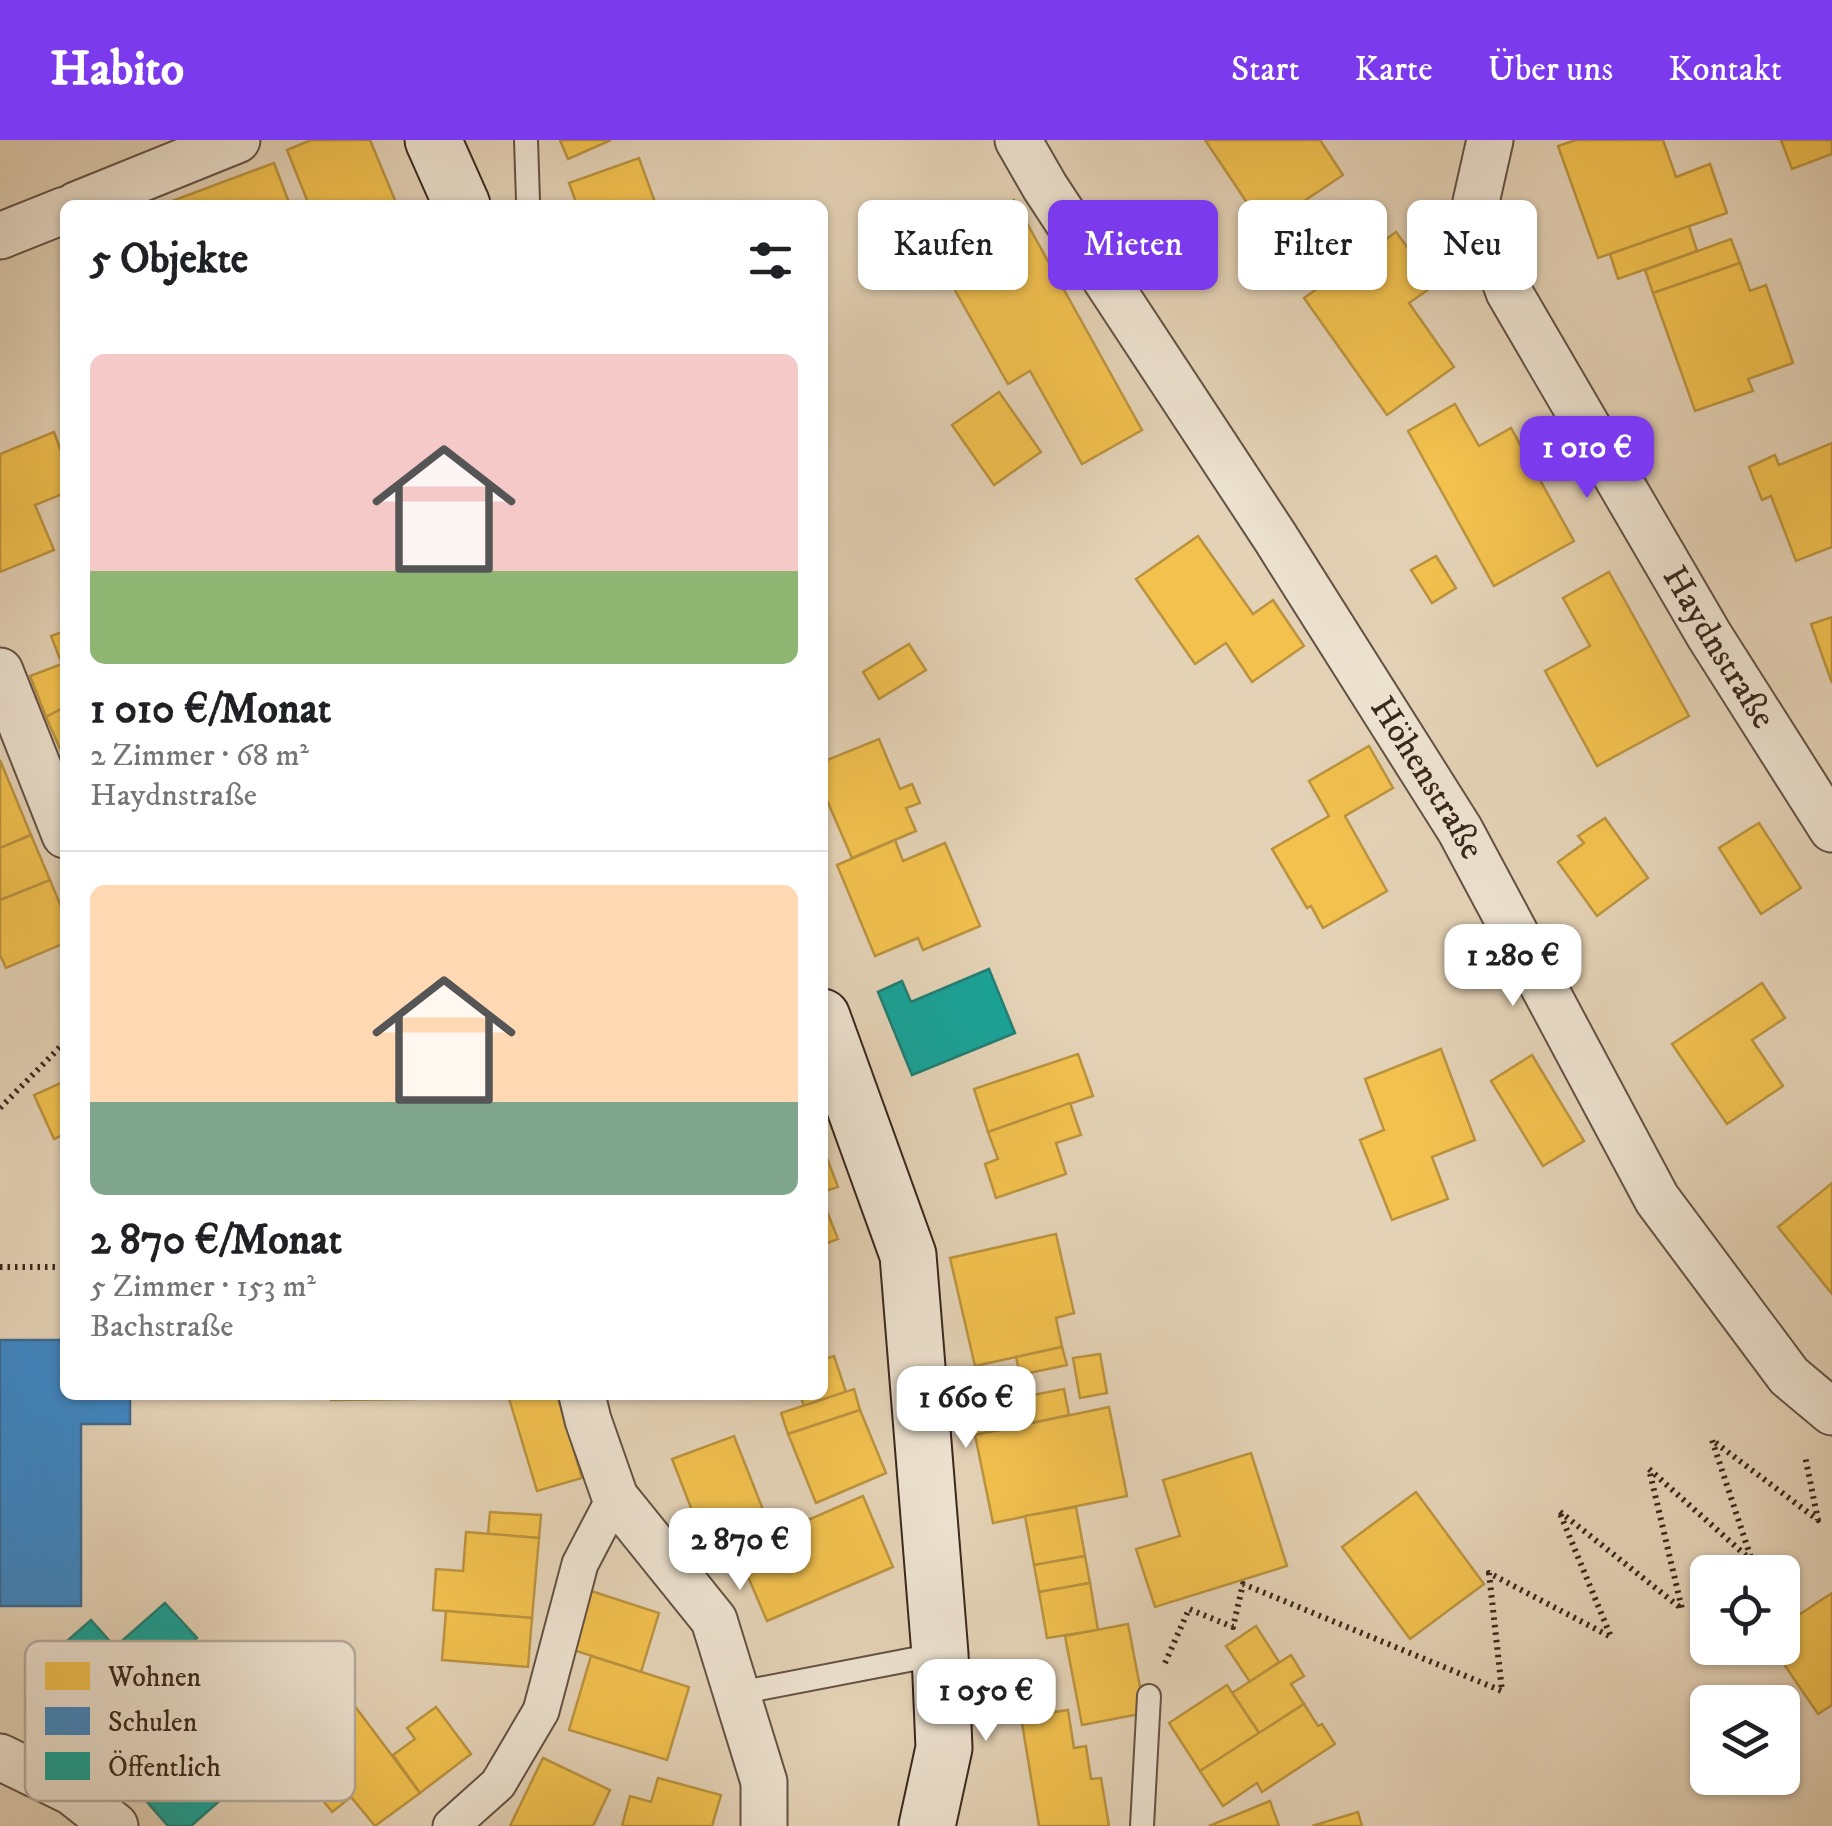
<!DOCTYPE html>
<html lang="de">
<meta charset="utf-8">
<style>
body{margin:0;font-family:"IM FELL DW Pica",serif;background:#f2f2f2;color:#202124;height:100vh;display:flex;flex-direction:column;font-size:38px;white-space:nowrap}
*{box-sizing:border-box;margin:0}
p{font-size:32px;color:#757577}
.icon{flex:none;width:55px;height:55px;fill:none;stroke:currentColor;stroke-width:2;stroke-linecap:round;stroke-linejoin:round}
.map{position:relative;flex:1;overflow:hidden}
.sheet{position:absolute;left:60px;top:60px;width:768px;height:1200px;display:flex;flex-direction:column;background:#fff;border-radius:15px;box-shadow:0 2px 8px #0004}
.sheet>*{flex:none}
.guide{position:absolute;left:858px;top:60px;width:822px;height:90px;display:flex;gap:20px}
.buttons{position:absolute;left:1690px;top:1415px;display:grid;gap:20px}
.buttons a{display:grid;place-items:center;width:110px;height:110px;border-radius:15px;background:#fff;box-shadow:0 2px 8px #0004;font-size:50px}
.price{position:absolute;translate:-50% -85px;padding:0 22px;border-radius:20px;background:#fff;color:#222;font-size:32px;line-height:65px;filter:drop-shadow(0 2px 5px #0008)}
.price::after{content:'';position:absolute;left:50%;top:60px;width:30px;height:22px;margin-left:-15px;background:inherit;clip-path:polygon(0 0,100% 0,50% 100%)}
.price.on{background:#7c3aed;color:#fff}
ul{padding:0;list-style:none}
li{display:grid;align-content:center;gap:20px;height:530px;padding:0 30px}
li+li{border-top:2px solid #e0e0e0}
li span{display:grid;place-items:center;height:310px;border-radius:15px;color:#555}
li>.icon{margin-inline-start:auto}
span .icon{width:180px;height:180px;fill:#fffc;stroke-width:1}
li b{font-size:42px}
h2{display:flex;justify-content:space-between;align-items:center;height:120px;padding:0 30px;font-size:42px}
.pill{padding:0 35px;border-radius:15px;background:#fff;box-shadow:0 2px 8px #0004;font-size:35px;line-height:90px}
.pill.on{background:#7c3aed;color:#fff}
header{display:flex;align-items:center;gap:60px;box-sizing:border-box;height:140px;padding:0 50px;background:#7c3aed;color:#fff}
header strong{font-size:48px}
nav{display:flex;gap:55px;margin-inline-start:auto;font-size:35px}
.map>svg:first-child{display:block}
</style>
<header>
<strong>Habito</strong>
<nav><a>Start</a><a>Karte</a><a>Über uns</a><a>Kontakt</a></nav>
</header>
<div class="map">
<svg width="1832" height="1686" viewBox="0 0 1832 1686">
<rect width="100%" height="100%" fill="#e4d2b6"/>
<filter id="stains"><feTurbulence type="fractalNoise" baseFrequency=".002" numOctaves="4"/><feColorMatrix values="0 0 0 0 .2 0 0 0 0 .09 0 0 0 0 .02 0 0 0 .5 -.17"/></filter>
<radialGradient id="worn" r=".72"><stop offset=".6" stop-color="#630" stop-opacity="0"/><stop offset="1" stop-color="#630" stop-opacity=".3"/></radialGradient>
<g fill="#f2c14e" stroke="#bb933f" stroke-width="2.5">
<path d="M 311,0 L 370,0 L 397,65 L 309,65 L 287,10 Z"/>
<path d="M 560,0 L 611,0 L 568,19 Z"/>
<path d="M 1205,0 L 1320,0 L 1343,35 L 1264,88 Z"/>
<path d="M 1576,0 L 1663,0 L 1676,37 L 1710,24 L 1727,73 L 1598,118 L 1558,6 Z"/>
<path d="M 1781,0 L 1832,0 L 1832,14 L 1792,29 Z"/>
<path d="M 639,18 L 656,65 L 577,65 L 569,43 Z"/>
<path d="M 274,23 L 290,65 L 173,65 L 172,61 Z"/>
<path d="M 1014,60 L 1142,290 L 1082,324 L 1030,231 L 1008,244 L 930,106 Z"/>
<path d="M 1689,86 L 1697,111 L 1618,139 L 1610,114 Z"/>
<path d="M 1396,92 L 1435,145 L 1409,163 L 1454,227 L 1387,275 L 1304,158 Z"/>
<path d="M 1731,99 L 1740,123 L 1653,153 L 1645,130 Z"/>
<path d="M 1740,123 L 1750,151 L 1766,145 L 1793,223 L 1748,239 L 1753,251 L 1695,271 L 1653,153 Z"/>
<path d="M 999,252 L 1041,312 L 994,345 L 952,285 Z"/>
<path d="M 1455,264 L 1479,306 L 1511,288 L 1574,401 L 1494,446 L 1408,291 Z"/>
<path d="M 54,292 L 65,322 L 65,353 L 35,365 L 54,410 L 0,432 L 0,314 Z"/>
<path d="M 1832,303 L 1832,407 L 1796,421 L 1771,356 L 1762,360 L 1749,327 L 1775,315 L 1779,325 Z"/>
<path d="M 1198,396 L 1253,474 L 1273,460 L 1304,506 L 1252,542 L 1226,503 L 1195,524 L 1136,439 Z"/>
<path d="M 1436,416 L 1456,448 L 1432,463 L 1411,430 Z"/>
<path d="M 1609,432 L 1689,576 L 1597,626 L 1545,531 L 1590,506 L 1563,458 Z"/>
<path d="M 1832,477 L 1832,543 L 1811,484 Z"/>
<path d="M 65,491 L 65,567 L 46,577 L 30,536 L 62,524 L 51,496 Z"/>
<path d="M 909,504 L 926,530 L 879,559 L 863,532 Z"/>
<path d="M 65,567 L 65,620 L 46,577 Z"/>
<path d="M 879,599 L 900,649 L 912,644 L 920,663 L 906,668 L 916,691 L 852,718 L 822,649 L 822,622 Z"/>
<path d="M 1369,606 L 1393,648 L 1345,676 L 1387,751 L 1323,788 L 1311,766 L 1307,768 L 1272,709 L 1329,676 L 1309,641 Z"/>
<path d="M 0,620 L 31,695 L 0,708 Z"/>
<path d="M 1605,678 L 1648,738 L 1597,776 L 1558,722 L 1584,703 L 1578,696 Z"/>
<path d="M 1759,683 L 1801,748 L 1761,774 L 1719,708 Z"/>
<path d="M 31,695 L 50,740 L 0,760 L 0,708 Z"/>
<path d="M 895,700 L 903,721 L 945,703 L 980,786 L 923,810 L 918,798 L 875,816 L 837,725 Z"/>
<path d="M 50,740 L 65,776 L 65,803 L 6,828 L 0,815 L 0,760 Z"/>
<path d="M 1762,843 L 1785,878 L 1752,900 L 1783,946 L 1727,984 L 1672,904 Z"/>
<path d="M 1441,909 L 1475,1000 L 1432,1017 L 1448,1059 L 1392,1080 L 1360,1000 L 1384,990 L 1365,939 Z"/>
<path d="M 1078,914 L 1093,956 L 988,992 L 974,949 Z"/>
<path d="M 1532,915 L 1584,1001 L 1543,1026 L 1491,941 Z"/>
<path d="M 65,941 L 65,994 L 54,999 L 34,955 Z"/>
<path d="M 1070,963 L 1081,995 L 1056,1003 L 1066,1034 L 996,1058 L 985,1024 L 998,1019 L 988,992 Z"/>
<path d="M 822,1005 L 838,1047 L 822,1052 Z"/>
<path d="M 1832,1043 L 1832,1154 L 1778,1087 Z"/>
<path d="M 822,1059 L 838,1099 L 822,1105 Z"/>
<path d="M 1056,1094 L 1074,1173 L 1056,1178 L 1062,1207 L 975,1226 L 950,1118 Z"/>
<path d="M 1062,1207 L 1067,1225 L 1020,1235 L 1016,1217 Z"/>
<path d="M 1100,1214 L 1107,1253 L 1080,1258 L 1073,1218 Z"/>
<path d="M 834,1216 L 846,1252 L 804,1266 L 800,1255 L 822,1255 L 822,1220 Z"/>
<path d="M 854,1249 L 860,1270 L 788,1294 L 781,1273 Z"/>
<path d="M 1064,1249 L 1069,1275 L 975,1295 L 970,1267 Z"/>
<path d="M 331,1255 L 414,1255 L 414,1259 L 331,1260 Z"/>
<path d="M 508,1255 L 557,1255 L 582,1338 L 537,1351 Z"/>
<path d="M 1109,1267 L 1127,1356 L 993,1383 L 975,1295 Z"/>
<path d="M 860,1270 L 886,1333 L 816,1363 L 788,1294 Z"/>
<path d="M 734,1296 L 769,1385 L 707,1409 L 672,1319 Z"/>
<path d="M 1251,1313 L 1287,1426 L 1155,1467 L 1136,1409 L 1180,1396 L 1163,1340 Z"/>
<path d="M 1416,1352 L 1484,1444 L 1410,1499 L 1342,1407 Z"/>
<path d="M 863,1356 L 893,1427 L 767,1481 L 737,1411 Z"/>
<path d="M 1076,1367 L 1085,1416 L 1034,1425 L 1025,1376 Z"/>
<path d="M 490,1372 L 541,1375 L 539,1398 L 488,1394 Z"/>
<path d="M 466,1392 L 539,1398 L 532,1478 L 433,1470 L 436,1429 L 463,1431 Z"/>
<path d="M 1085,1416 L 1090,1443 L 1039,1452 L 1034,1425 Z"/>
<path d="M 1090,1443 L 1098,1490 L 1047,1498 L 1039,1452 Z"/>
<path d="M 585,1449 L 659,1473 L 641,1532 L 567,1508 Z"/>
<path d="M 1832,1453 L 1832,1565 L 1818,1574 L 1773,1508 L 1782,1508 L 1782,1486 Z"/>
<path d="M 446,1471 L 532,1478 L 528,1527 L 442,1520 Z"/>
<path d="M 1128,1484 L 1145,1573 L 1082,1585 L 1065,1496 Z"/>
<path d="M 1256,1486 L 1279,1522 L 1250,1542 L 1226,1506 Z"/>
<path d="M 1291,1515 L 1304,1536 L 1291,1544 L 1304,1564 L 1259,1593 L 1232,1553 Z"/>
<path d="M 591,1516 L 689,1547 L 667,1620 L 569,1590 Z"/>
<path d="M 1227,1545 L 1259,1593 L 1200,1631 L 1169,1583 Z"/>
<path d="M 1304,1564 L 1318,1586 L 1322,1584 L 1335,1604 L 1262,1652 L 1257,1643 L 1223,1666 L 1200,1631 Z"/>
<path d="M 354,1565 L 420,1653 L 375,1686 L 351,1657 L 332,1672 L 311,1645 L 329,1632 L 306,1602 Z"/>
<path d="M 436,1567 L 471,1614 L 420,1653 L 393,1615 L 415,1599 L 407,1588 Z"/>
<path d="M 1068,1570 L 1074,1608 L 1086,1606 L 1091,1639 L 1101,1638 L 1109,1686 L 1039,1686 L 1021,1577 Z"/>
<path d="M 543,1618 L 610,1650 L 593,1686 L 510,1686 Z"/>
<path d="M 658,1638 L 721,1655 L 712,1686 L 622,1686 L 630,1656 L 651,1662 Z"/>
<path d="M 1270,1661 L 1279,1686 L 1209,1686 Z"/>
<path d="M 1358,1672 L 1362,1686 L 1312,1686 Z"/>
</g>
<path fill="#3f88c5" stroke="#3e6b93" stroke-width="2.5" d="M 0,1200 L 65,1200 L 65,1255 L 130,1255 L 130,1284 L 81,1284 L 81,1466 L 0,1466 Z"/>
<g fill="#17a398" stroke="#227e73" stroke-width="2.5">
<path d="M 989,829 L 1015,893 L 912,935 L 878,852 L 902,841 L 911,862 Z"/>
<path d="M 165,1463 L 197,1498 L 175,1517 L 266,1620 L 191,1686 L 168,1686 L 58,1560 L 85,1536 L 59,1508 L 91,1480 L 115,1507 Z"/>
</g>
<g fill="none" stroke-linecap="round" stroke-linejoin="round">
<g stroke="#645243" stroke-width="26">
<g id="service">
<path d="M 526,0 L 528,61"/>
<path d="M 738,1553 L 940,1514"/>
<path d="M 1142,1686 L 1149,1556"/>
</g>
</g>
<g stroke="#645243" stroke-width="39">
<path id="pedestrian" d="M 451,1686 L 498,1644 L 541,1571 L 580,1424 L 615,1357"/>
</g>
<g stroke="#645243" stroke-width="49">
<g id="minor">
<path id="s1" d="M 1018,0 L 1045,47 L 1275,397 L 1460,690 L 1657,1059 L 1789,1236 L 1832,1272"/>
<path id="s2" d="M 1490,0 L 1476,62 L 1509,152 L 1709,495 L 1832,689"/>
<path d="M 76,65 L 237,0"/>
<path d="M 0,96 L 65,70"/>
<path d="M 0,531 L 65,695"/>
<path d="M 582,1255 L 588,1280 L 615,1357 L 714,1480 L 764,1642 L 764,1686"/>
<path d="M 0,1617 L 72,1652 L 115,1686"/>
</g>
</g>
<g stroke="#3a281d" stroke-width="59">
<g id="secondary">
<path d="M 433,0 L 462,65"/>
<path d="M 822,877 L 908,1115 L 940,1514 L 944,1608 L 927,1686"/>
</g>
</g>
<g stroke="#3a281d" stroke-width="6" stroke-dasharray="2.5 5" stroke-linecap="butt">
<path d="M 0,968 L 65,902"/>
<path d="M 0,1127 L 65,1127"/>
<path d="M 1165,1523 L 1189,1469 L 1233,1487 L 1243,1444 L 1502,1551 L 1489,1433 L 1611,1497 L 1559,1371 L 1682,1469 L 1649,1329 L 1752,1421 L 1712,1300 L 1818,1380 L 1805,1316"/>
</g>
<use href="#service" stroke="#ede2d0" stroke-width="22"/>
<use href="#pedestrian" stroke="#ede2d0" stroke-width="35"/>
<use href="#minor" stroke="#ede2d0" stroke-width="45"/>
<use href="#secondary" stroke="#ede2d0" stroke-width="55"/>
</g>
<g text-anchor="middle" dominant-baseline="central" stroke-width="10" stroke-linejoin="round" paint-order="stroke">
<g font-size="35" fill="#3a281d" stroke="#ede2d0">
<text stroke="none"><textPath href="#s2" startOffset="572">Haydnstraße</textPath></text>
<text stroke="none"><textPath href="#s1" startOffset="758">Höhenstraße</textPath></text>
</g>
</g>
<rect x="25" y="1501" width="330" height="160" rx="15" fill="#ede2d0" stroke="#b7aa9a" stroke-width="2.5"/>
<rect x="45" y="1522" width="45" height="28" fill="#f2c14e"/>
<rect x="45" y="1567" width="45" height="28" fill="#3f88c5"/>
<rect x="45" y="1612" width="45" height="28" fill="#17a398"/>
<g font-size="28" fill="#3a281d">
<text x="108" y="1546">Wohnen</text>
<text x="108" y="1591">Schulen</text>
<text x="108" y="1636">Öffentlich</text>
</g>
<rect width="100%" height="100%" filter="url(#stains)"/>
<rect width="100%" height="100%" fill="url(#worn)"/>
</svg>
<div class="buttons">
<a><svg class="icon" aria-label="locate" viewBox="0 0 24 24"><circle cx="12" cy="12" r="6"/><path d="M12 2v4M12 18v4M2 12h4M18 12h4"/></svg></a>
<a><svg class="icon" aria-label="layers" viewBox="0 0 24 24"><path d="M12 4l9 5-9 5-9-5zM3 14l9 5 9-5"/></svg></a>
</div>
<b class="price on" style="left:1587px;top:361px">1 010 €</b>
<b class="price" style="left:1513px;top:869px">1 280 €</b>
<b class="price" style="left:966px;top:1311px">1 660 €</b>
<b class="price" style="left:740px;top:1453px">2 870 €</b>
<b class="price" style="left:986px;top:1604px">1 050 €</b>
<div class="guide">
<a class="pill">Kaufen</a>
<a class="pill on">Mieten</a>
<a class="pill">Filter</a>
<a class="pill">Neu</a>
</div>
<section class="sheet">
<h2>5 Objekte<svg class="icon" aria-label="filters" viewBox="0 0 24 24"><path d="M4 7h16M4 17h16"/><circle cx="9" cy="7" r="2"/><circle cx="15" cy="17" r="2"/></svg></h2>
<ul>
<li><span style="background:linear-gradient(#f6c9c9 70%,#8fb573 0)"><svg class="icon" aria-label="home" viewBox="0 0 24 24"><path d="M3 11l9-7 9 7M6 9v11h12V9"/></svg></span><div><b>1 010 €/Monat</b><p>2 Zimmer · 68 m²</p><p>Haydnstraße</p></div></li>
<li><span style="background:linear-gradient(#ffd9b3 70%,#7fa58c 0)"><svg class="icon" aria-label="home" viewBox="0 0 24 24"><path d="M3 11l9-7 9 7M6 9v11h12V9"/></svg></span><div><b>2 870 €/Monat</b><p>5 Zimmer · 153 m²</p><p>Bachstraße</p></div></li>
</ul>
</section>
</div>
